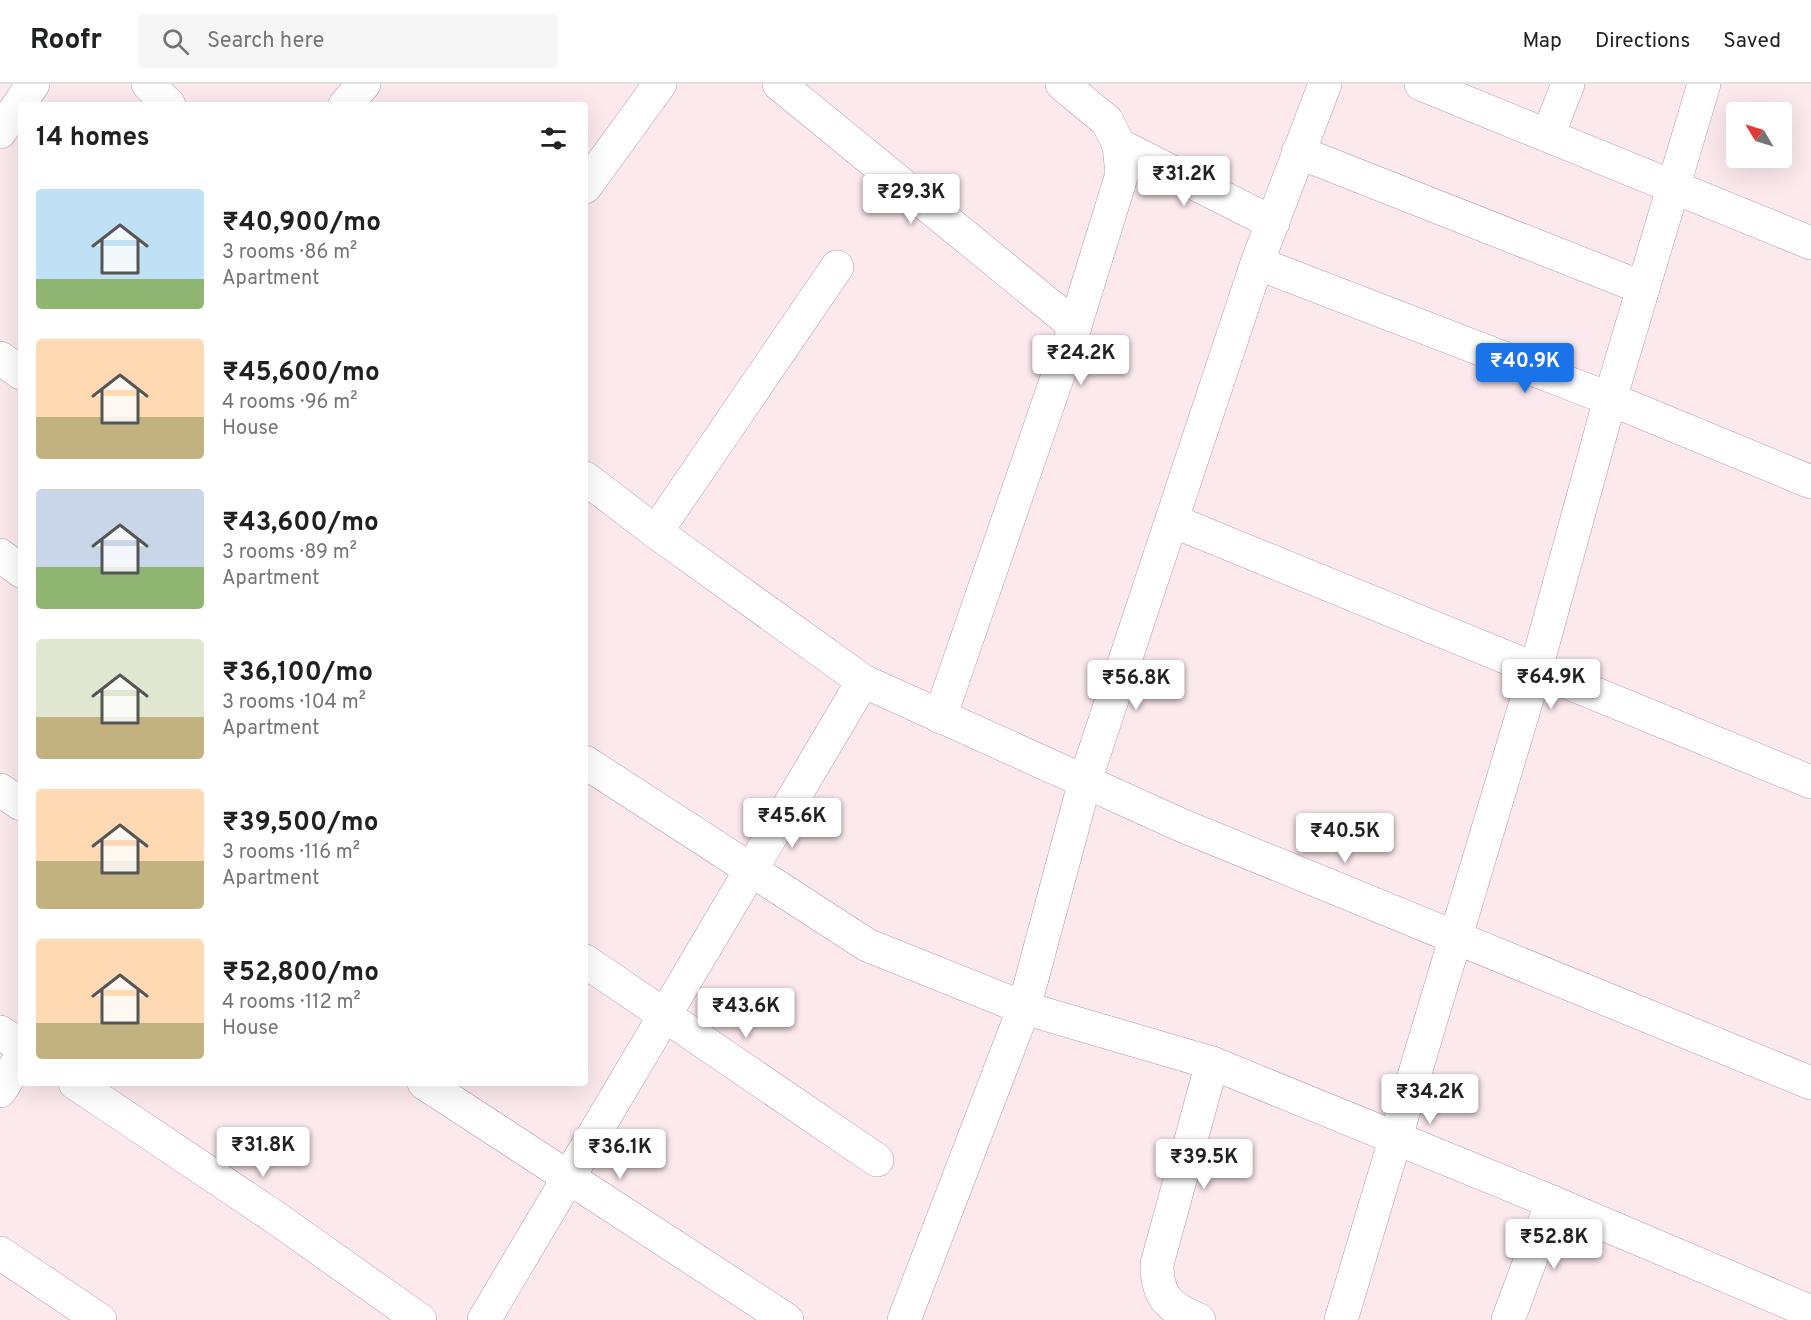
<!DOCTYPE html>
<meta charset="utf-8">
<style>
body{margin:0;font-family:Overpass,sans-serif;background:#f6f6f6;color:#202124;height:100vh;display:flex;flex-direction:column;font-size:22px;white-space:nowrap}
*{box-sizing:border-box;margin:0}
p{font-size:20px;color:#757577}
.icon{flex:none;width:33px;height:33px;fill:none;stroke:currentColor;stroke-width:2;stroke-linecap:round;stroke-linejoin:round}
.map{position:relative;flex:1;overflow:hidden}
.sheet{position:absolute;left:18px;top:18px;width:570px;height:984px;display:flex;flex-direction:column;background:#fff;border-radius:6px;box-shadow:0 6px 24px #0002}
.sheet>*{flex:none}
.needle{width:39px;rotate:308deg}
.controls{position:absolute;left:1726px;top:18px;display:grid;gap:12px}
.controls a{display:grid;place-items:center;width:66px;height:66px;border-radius:6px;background:#fff;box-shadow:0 6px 24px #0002;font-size:30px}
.price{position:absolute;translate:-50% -51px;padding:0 14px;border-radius:6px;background:#fff;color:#222;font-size:20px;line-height:39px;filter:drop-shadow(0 2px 3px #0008)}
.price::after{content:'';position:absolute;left:50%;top:36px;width:18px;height:14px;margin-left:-9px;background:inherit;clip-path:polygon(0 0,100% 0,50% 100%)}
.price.selected{background:#1a73e8;color:#fff}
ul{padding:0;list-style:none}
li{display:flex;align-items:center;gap:18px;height:150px;padding:0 18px}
li span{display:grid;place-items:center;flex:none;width:168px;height:120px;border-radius:6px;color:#555}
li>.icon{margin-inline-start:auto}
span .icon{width:72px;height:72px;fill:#fffc;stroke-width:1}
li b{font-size:26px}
h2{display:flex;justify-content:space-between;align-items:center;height:72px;padding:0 18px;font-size:26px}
header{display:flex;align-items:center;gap:36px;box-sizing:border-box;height:84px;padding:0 30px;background:#fff;border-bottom:2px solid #e0e0e0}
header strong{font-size:28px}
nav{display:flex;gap:33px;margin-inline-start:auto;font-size:21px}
.search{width:420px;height:54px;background:#f6f6f6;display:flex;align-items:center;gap:15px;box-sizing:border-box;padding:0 21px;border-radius:6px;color:#757577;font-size:22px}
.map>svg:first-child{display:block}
</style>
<header>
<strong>Roofr</strong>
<div class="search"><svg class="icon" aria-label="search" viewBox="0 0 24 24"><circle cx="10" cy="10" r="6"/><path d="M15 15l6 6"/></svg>Search here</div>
<nav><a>Map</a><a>Directions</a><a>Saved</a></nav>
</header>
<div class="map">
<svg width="1811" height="1236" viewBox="0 0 1811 1236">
<rect width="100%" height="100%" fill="#fce9ed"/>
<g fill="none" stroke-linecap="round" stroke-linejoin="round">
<g stroke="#b699a0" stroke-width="34">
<g id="street">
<path d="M 148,0 L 169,21"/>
<path d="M 779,0 L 1075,242"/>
<path d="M 1421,0 L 1811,159"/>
<path d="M 345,21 L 364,0"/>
<path d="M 0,48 L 33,0"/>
<path d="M 1548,51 L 1568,0"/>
<path d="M 1119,61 L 1273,139"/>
<path d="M 1298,68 L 1643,204"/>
<path d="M 585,103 L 660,0"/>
<path d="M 1257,179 L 1610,315 L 1811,398"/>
<path d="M 0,274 L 21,289"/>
<path d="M 1173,437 L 1811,698"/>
<path d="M 656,448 L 837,183"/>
<path d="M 0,471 L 21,487"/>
<path d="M 863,597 L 1181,741 L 1811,999"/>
<path d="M 940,633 L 1075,242 L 1122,90 L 1119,61 L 1107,37 L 1062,0"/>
<path d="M 585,678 L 867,861 L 1024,924 L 1212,979 L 1552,1118 L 1811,1228"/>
<path d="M 0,706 L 21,720"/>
<path d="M 585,877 L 877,1076"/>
<path d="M 0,948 L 21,963"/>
<path d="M 75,999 L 276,1134 L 420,1236"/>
<path d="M 424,999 L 787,1236"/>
<path d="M 0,1007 L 21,973"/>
<path d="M 0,1169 L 100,1236"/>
<path d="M 484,1236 L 863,597 L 656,448 L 585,394"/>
<path d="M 904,1236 L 1024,924 L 1085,697 L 1257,179 L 1325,0"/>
<path d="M 1199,1236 C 1169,1223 1157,1214 1157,1180 L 1212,979"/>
<path d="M 1341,1236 L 1536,585 L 1610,315 L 1704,0"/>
<path d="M 1508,1236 L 1552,1118"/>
</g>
</g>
<use href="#street" stroke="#fff" stroke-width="33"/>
</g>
</svg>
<div class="controls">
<a><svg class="needle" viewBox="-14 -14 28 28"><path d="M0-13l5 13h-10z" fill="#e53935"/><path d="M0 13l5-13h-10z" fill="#757577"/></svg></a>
</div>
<b class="price" style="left:1184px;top:123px">₹31.2K</b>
<b class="price" style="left:911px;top:141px">₹29.3K</b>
<b class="price" style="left:1081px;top:302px">₹24.2K</b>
<b class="price selected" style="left:1525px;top:310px">₹40.9K</b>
<b class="price" style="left:1551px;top:626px">₹64.9K</b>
<b class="price" style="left:1136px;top:627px">₹56.8K</b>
<b class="price" style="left:792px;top:765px">₹45.6K</b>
<b class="price" style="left:1345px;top:780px">₹40.5K</b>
<b class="price" style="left:746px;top:955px">₹43.6K</b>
<b class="price" style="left:1430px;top:1041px">₹34.2K</b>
<b class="price" style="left:263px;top:1094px">₹31.8K</b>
<b class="price" style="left:620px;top:1096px">₹36.1K</b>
<b class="price" style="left:1204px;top:1106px">₹39.5K</b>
<b class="price" style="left:1554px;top:1186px">₹52.8K</b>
<section class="sheet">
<h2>14 homes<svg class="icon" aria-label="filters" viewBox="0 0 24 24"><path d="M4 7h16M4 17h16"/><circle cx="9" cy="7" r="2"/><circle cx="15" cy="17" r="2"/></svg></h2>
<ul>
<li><span style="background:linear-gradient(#bfe0f5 75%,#8fb573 0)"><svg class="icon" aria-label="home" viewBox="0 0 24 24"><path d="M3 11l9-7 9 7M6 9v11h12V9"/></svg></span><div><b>₹40,900/mo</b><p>3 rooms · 86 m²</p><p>Apartment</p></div></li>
<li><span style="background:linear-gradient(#ffd9b3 65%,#c2b280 0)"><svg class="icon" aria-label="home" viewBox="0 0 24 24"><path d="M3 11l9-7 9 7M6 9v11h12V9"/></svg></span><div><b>₹45,600/mo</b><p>4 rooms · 96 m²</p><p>House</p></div></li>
<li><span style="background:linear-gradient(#c9d6e8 65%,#8fb573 0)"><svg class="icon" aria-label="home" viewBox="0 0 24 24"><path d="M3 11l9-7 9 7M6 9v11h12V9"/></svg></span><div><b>₹43,600/mo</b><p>3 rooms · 89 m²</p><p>Apartment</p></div></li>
<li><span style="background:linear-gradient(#dfe7d0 65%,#c2b280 0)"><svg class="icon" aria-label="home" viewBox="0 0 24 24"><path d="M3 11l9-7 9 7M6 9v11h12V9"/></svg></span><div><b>₹36,100/mo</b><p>3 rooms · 104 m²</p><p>Apartment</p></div></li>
<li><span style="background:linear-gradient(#ffd9b3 60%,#c2b280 0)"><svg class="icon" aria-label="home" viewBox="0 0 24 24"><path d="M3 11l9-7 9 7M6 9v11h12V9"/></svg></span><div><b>₹39,500/mo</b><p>3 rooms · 116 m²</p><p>Apartment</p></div></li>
<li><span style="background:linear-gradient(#ffd9b3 70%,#c2b280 0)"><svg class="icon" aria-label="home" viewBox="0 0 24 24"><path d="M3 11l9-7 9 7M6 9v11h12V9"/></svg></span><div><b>₹52,800/mo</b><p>4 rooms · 112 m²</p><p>House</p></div></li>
</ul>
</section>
</div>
